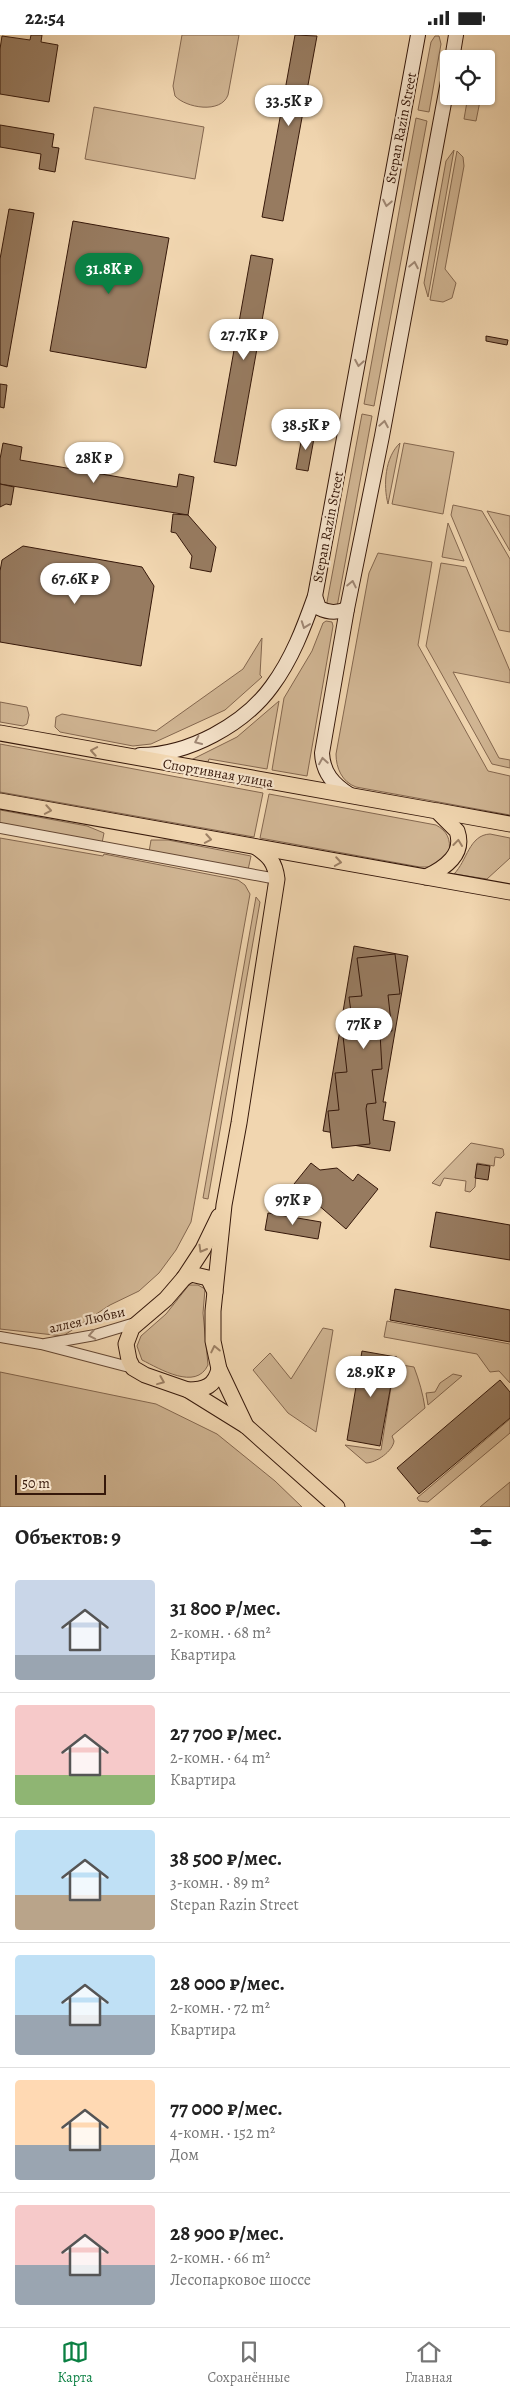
<!DOCTYPE html>
<html lang="ru">
<meta charset="utf-8">
<style>
body{margin:0;font-family:Alegreya,serif;background:#f6f6f6;color:#222;height:100vh;display:flex;flex-direction:column;font-size:19px;white-space:nowrap}
*{box-sizing:border-box;margin:0}
p{font-size:16px;color:#767676}
.icon{flex:none;width:28px;height:28px;fill:none;stroke:currentColor;stroke-width:2;stroke-linecap:round;stroke-linejoin:round}
.map{position:relative;height:1472px;overflow:hidden}
.side{display:flex;flex-direction:column;background:#fff;flex:1}
.side>*{flex:none}
.buttons{position:absolute;left:440px;top:15px;display:grid;gap:10px}
.buttons a{display:grid;place-items:center;width:55px;height:55px;border-radius:5px;background:#fff;box-shadow:0 1px 4px #0004;font-size:25px}
.scale{position:absolute;left:15px;bottom:12px;width:91px;box-sizing:border-box;padding-left:5px;border:2px solid #36180a;border-top:0;font-size:14px;line-height:18px;white-space:nowrap;color:#36180a;-webkit-text-stroke:4px #f6e4cc;paint-order:stroke}
.price{position:absolute;translate:-50% -42px;padding:0 11px;border-radius:18px;background:#fff;color:#222;font-size:16px;line-height:32px;filter:drop-shadow(0 1px 2px #0008)}
.price::after{content:'';position:absolute;left:50%;top:30px;width:15px;height:11px;margin-left:-8px;background:inherit;clip-path:polygon(0 0,100% 0,50% 100%)}
.price.active{background:#0b8043;color:#fff}
ul{padding:0;list-style:none}
li{display:flex;align-items:center;gap:15px;height:125px;padding:0 15px}
li+li{border-top:1px solid #e0e0e0}
li span{display:grid;place-items:center;flex:none;width:140px;height:100px;border-radius:5px;color:#555}
li>.icon{margin-inline-start:auto}
span .icon{width:60px;height:60px;fill:#fffc;stroke-width:1}
li b{font-size:21px}
h2{display:flex;justify-content:space-between;align-items:center;height:60px;padding:0 15px;font-size:21px}
.status{display:flex;justify-content:space-between;align-items:center;height:35px;padding:0 25px;background:#fff;direction:ltr}
.status svg{height:14px;fill:currentColor}
.dock{display:flex;justify-content:space-around;align-items:center;height:70px;border-top:1px solid #e0e0e0;background:#fff;font-size:14px;color:#767676}
.dock a{display:grid;justify-items:center;gap:2px}
.dock .active{color:#0b8043}
.map>svg:first-child{display:block}
</style>
<div class="status"><b>22:54</b><svg viewBox="0 0 49 12"><path d="M0 12V9h3v3zM5 12V6h3v6zM10 12V3h3v9zM15 12V0h3v12zM26 1h20v11H26zM47 4h2v5h-2z"/></svg></div>
<div class="map">
<svg width="510" height="1472" viewBox="0 0 510 1472">
<rect width="100%" height="100%" fill="#f1d6b0"/>
<filter id="stains"><feTurbulence type="fractalNoise" baseFrequency=".004" numOctaves="4"/><feColorMatrix values="0 0 0 0 .2 0 0 0 0 .09 0 0 0 0 .02 0 0 0 .5 -.17"/></filter>
<radialGradient id="worn" r=".72"><stop offset=".6" stop-color="#630" stop-opacity="0"/><stop offset="1" stop-color="#630" stop-opacity=".3"/></radialGradient>
<g fill="#d1b694" stroke="#84674f">
<path d="M 182,0 L 239,0 L 228,60 C 221,79 186,73 175,61 L 173,51 Z"/>
<path d="M 435,1 L 439,1 L 441,9 L 429,77 L 418,75 L 431,7 Z"/>
<path d="M 468,61 L 481,61 L 476,86 L 464,84 Z"/>
<path d="M 94,72 L 204,92 L 195,144 L 85,124 Z"/>
<path d="M 416,83 L 427,86 L 374,371 L 364,369 Z"/>
<path d="M 454,115 L 428,262 L 424,248 L 446,126 Z"/>
<path d="M 457,116 L 463,122 L 464,131 L 445,234 L 456,248 L 452,263 L 443,267 L 430,265 Z"/>
<path d="M 362,379 L 372,381 L 337,572 L 327,570 L 327,567 Z"/>
<path d="M 400,408 L 388,469 C 383,450 385,422 400,408 Z"/>
<path d="M 404,408 L 454,417 L 443,479 L 392,469 Z"/>
<path d="M 453,470 L 482,476 L 510,524 L 510,597 L 499,595 L 451,480 Z"/>
<path d="M 487,476 L 510,481 L 510,516 Z"/>
<path d="M 448,488 L 464,526 L 442,522 Z"/>
<path d="M 378,518 L 432,527 L 418,610 L 488,736 L 510,741 L 510,780 L 356,752 C 342,747 336,733 336,719 L 369,538 Z"/>
<path d="M 441,528 L 466,532 L 510,636 L 510,648 L 453,637 L 499,723 L 510,725 L 510,733 L 492,729 L 426,611 Z"/>
<path d="M 326,586 L 332,587 L 333,591 L 307,741 L 272,735 L 284,663 L 312,616 L 323,588 Z"/>
<path d="M 262,603 L 260,640 L 262,642 L 225,675 L 151,709 L 133,711 L 60,697 L 55,692 L 56,682 L 62,679 L 156,696 L 243,634 Z"/>
<path d="M 279,666 L 267,734 L 209,724 L 208,727 L 191,725 L 237,702 Z"/>
<path d="M 0,667 L 27,672 L 29,680 L 27,689 L 23,691 L 0,687 Z"/>
<path d="M 0,709 L 263,758 L 254,802 L 0,757 Z"/>
<path d="M 269,759 L 436,790 C 447,796 451,804 449,817 L 433,832 L 420,832 L 260,803 Z"/>
<path d="M 0,775 L 87,791 L 104,798 L 102,808 L 0,790 Z"/>
<path d="M 490,799 L 510,803 L 510,823 L 487,844 L 454,839 C 467,826 469,800 490,799 Z"/>
<path d="M 0,803 L 103,821 L 104,819 L 238,845 L 245,850 L 250,859 L 191,1187 L 176,1215 L 159,1238 L 139,1256 L 110,1270 L 63,1301 L 0,1294 Z"/>
<path d="M 151,805 L 168,805 L 251,821 L 248,835 L 149,817 Z"/>
<path d="M 256,862 L 260,867 L 208,1164 L 203,1163 Z"/>
<path d="M 471,1108 L 503,1114 L 504,1120 L 501,1123 L 495,1122 L 494,1131 L 477,1128 L 475,1152 L 470,1157 L 465,1156 L 466,1146 L 444,1143 L 440,1151 L 432,1148 Z"/>
<path d="M 189,1250 L 198,1250 L 205,1254 L 203,1278 L 208,1330 C 196,1356 160,1334 142,1325 L 137,1311 L 141,1301 L 166,1279 Z"/>
<path d="M 387,1286 L 510,1309 L 510,1348 L 499,1336 L 490,1337 L 477,1319 L 384,1302 Z"/>
<path d="M 323,1293 L 333,1295 L 316,1397 L 288,1378 L 253,1335 L 270,1318 L 291,1344 Z"/>
<path d="M 396,1321 L 402,1330 L 414,1332 C 419,1345 423,1359 425,1373 L 392,1401 L 394,1406 C 393,1416 376,1428 366,1428 L 345,1410 L 381,1415 Z"/>
<path d="M 0,1337 L 156,1369 L 217,1399 L 275,1446 L 302,1472 L 0,1472 Z"/>
<path d="M 453,1339 L 462,1341 L 428,1370 L 426,1358 L 435,1357 L 440,1348 Z"/>
<path d="M 510,1384 L 510,1398 L 428,1467 L 419,1466 L 417,1463 Z"/>
<path d="M 510,1447 L 510,1472 L 480,1472 Z"/>
</g>
<g fill="#977b60" stroke="#36180a">
<path d="M 31,0 L 42,0 L 41,7 L 58,10 L 49,67 L 0,59 L 0,14 L 2,1 L 30,5 Z"/>
<path d="M 295,0 L 317,1 L 283,186 L 262,182 Z"/>
<path d="M 0,90 L 54,99 L 52,112 L 59,113 L 55,137 L 39,134 L 41,119 L 0,112 Z"/>
<path d="M 9,174 L 34,178 L 7,332 L 0,330 L 0,224 Z"/>
<path d="M 73,186 L 169,203 L 146,333 L 50,316 Z"/>
<path d="M 251,220 L 273,224 L 236,431 L 214,427 Z"/>
<path d="M 486,301 L 508,305 L 507,310 L 486,306 Z"/>
<path d="M 0,349 L 7,350 L 4,373 L 0,372 Z"/>
<path d="M 303,396 L 315,398 L 308,436 L 296,434 Z"/>
<path d="M 3,408 L 22,412 L 20,425 L 177,452 L 179,439 L 194,442 L 188,480 L 0,449 L 0,424 Z"/>
<path d="M 0,449 L 14,452 L 11,470 L 6,469 L 0,472 Z"/>
<path d="M 173,479 L 188,480 L 216,512 L 211,537 L 190,533 L 192,521 L 176,498 L 171,497 Z"/>
<path d="M 23,511 L 142,532 L 154,551 L 141,631 L 0,607 L 0,536 L 2,525 Z"/>
<path d="M 354,911 L 408,921 L 383,1067 L 386,1067 L 383,1085 L 395,1087 L 390,1116 L 334,1107 L 335,1098 L 323,1096 Z"/>
<path d="M 395,919 L 400,959 L 388,960 L 392,996 L 380,998 L 382,1034 L 372,1035 L 376,1068 L 367,1069 L 366,1074 L 370,1109 L 332,1113 L 328,1076 L 339,1075 L 335,1038 L 347,1037 L 343,1001 L 354,999 L 349,962 L 362,961 L 357,923 Z"/>
<path d="M 311,1128 L 320,1135 L 337,1133 L 353,1146 L 358,1139 L 378,1154 L 346,1194 L 294,1149 Z"/>
<path d="M 477,1129 L 490,1131 L 488,1145 L 475,1143 Z"/>
<path d="M 436,1177 L 510,1190 L 510,1225 L 430,1212 Z"/>
<path d="M 268,1178 L 321,1187 L 318,1204 L 265,1195 Z"/>
<path d="M 395,1254 L 510,1275 L 510,1307 L 390,1285 Z"/>
<path d="M 362,1316 L 396,1322 L 380,1411 L 347,1405 Z"/>
<path d="M 500,1345 L 510,1357 L 510,1383 L 419,1459 L 397,1433 Z"/>
</g>
<g fill="none" stroke-linecap="round" stroke-linejoin="round">
<g stroke="#654834" stroke-width="12">
<g id="minor">
<path d="M 0,793 L 277,844"/>
<path d="M 0,1302 L 41,1309 L 133,1333"/>
<path d="M 45,1309 L 95,1300 L 135,1288"/>
</g>
</g>
<g stroke="#36180a" stroke-width="16">
<g id="secondary">
<path d="M 452,24 L 456,0"/>
<path d="M 315,561 L 319,573 C 329,578 337,578 347,574"/>
<path d="M 140,720 C 188,720 244,690 272,651 C 292,624 304,592 315,561 L 418,0"/>
<path d="M 350,760 C 333,749 323,738 322,718 L 347,574 L 382,401 L 449,41"/>
</g>
</g>
<g stroke="#36180a" stroke-width="17">
<g id="primary">
<path d="M 0,698 L 437,776 L 457,796 C 465,819 445,833 426,842"/>
<path d="M 0,766 L 510,857"/>
<path d="M 438,776 L 510,789"/>
<path d="M 219,1181 L 203,1214 L 184,1243 L 166,1264 L 132,1293 L 126,1309 L 129,1325 L 133,1333 L 145,1340 L 188,1355 L 246,1391 L 337,1472"/>
<path d="M 184,1243 L 191,1239 L 208,1243 L 215,1257"/>
<path d="M 188,1355 C 205,1355 215,1351 219,1334"/>
<path d="M 246,1391 L 219,1334 L 213,1306 L 213,1276 L 224,1170 L 239,1088 L 277,844 C 275,827 269,821 256,812"/>
</g>
</g>
<use href="#minor" stroke="#f6e4cc" stroke-width="10"/>
<use href="#secondary" stroke="#f6e4cc" stroke-width="14"/>
<use href="#primary" stroke="#f1d6b0" stroke-width="15"/>
</g>
<defs><path id="oneway-chevron" d="M-2-3.5L2.5 0L-2 3.5" fill="none" stroke-width="1.6" stroke-linecap="round" stroke-linejoin="round" transform="scale(1.25)"/></defs>
<g stroke="#a08875">
<use href="#oneway-chevron" transform="translate(387 168) rotate(101)"/>
<use href="#oneway-chevron" transform="translate(414 230) rotate(-79)"/>
<use href="#oneway-chevron" transform="translate(359 328) rotate(100)"/>
<use href="#oneway-chevron" transform="translate(384 389) rotate(-80)"/>
<use href="#oneway-chevron" transform="translate(352 549) rotate(-78)"/>
<use href="#oneway-chevron" transform="translate(305 590) rotate(110)"/>
<use href="#oneway-chevron" transform="translate(198 706) rotate(155)"/>
<use href="#oneway-chevron" transform="translate(323 726) rotate(-99)"/>
<use href="#oneway-chevron" transform="translate(92 1300) rotate(169)"/>
</g>
<g stroke="#9d8065">
<use href="#oneway-chevron" transform="translate(94 716) rotate(-170)"/>
<use href="#oneway-chevron" transform="translate(48 775) rotate(10)"/>
<use href="#oneway-chevron" transform="translate(208 804) rotate(10)"/>
<use href="#oneway-chevron" transform="translate(458 808) rotate(-83)"/>
<use href="#oneway-chevron" transform="translate(338 827) rotate(9)"/>
<use href="#oneway-chevron" transform="translate(202 1214) rotate(120)"/>
<use href="#oneway-chevron" transform="translate(215 1314) rotate(-102)"/>
<use href="#oneway-chevron" transform="translate(161 1346) rotate(22)"/>
</g>
<g text-anchor="middle" dominant-baseline="central" stroke-width="4.5" stroke-linejoin="round" paint-order="stroke">
<g font-size="14" fill="#36180a" stroke="#f6e4cc">
<text transform="translate(401 93) rotate(-79)">Stepan Razin Street</text>
<text transform="translate(328 492) rotate(-79)">Stepan Razin Street</text>
<text transform="translate(218 738) rotate(10)">Спортивная улица</text>
<text transform="translate(87 1285) rotate(-13)">аллея Любви</text>
</g>
</g>
<rect width="100%" height="100%" filter="url(#stains)"/>
<rect width="100%" height="100%" fill="url(#worn)"/>
</svg>
<div class="buttons">
<a><svg class="icon" aria-label="locate" viewBox="0 0 24 24"><circle cx="12" cy="12" r="6"/><path d="M12 2v4M12 18v4M2 12h4M18 12h4"/></svg></a>
</div>
<div class="scale">50 m</div>
<b class="price" style="left:289px;top:92px">33.5K ₽</b>
<b class="price active" style="left:109px;top:260px">31.8K ₽</b>
<b class="price" style="left:244px;top:326px">27.7K ₽</b>
<b class="price" style="left:306px;top:416px">38.5K ₽</b>
<b class="price" style="left:94px;top:449px">28K ₽</b>
<b class="price" style="left:75px;top:570px">67.6K ₽</b>
<b class="price" style="left:364px;top:1015px">77K ₽</b>
<b class="price" style="left:293px;top:1191px">97K ₽</b>
<b class="price" style="left:371px;top:1363px">28.9K ₽</b>
</div>
<section class="side">
<h2>Объектов: 9<svg class="icon" aria-label="filters" viewBox="0 0 24 24"><path d="M4 7h16M4 17h16"/><circle cx="9" cy="7" r="2"/><circle cx="15" cy="17" r="2"/></svg></h2>
<ul>
<li><span style="background:linear-gradient(#c9d6e8 75%,#9aa5b1 0)"><svg class="icon" aria-label="home" viewBox="0 0 24 24"><path d="M3 11l9-7 9 7M6 9v11h12V9"/></svg></span><div><b>31 800 ₽/мес.</b><p>2-комн. · 68 m²</p><p>Квартира</p></div></li>
<li><span style="background:linear-gradient(#f6c9c9 70%,#8fb573 0)"><svg class="icon" aria-label="home" viewBox="0 0 24 24"><path d="M3 11l9-7 9 7M6 9v11h12V9"/></svg></span><div><b>27 700 ₽/мес.</b><p>2-комн. · 64 m²</p><p>Квартира</p></div></li>
<li><span style="background:linear-gradient(#bfe0f5 65%,#b9a48a 0)"><svg class="icon" aria-label="home" viewBox="0 0 24 24"><path d="M3 11l9-7 9 7M6 9v11h12V9"/></svg></span><div><b>38 500 ₽/мес.</b><p>3-комн. · 89 m²</p><p>Stepan Razin Street</p></div></li>
<li><span style="background:linear-gradient(#bfe0f5 60%,#9aa5b1 0)"><svg class="icon" aria-label="home" viewBox="0 0 24 24"><path d="M3 11l9-7 9 7M6 9v11h12V9"/></svg></span><div><b>28 000 ₽/мес.</b><p>2-комн. · 72 m²</p><p>Квартира</p></div></li>
<li><span style="background:linear-gradient(#ffd9b3 65%,#9aa5b1 0)"><svg class="icon" aria-label="home" viewBox="0 0 24 24"><path d="M3 11l9-7 9 7M6 9v11h12V9"/></svg></span><div><b>77 000 ₽/мес.</b><p>4-комн. · 152 m²</p><p>Дом</p></div></li>
<li><span style="background:linear-gradient(#f6c9c9 60%,#9aa5b1 0)"><svg class="icon" aria-label="home" viewBox="0 0 24 24"><path d="M3 11l9-7 9 7M6 9v11h12V9"/></svg></span><div><b>28 900 ₽/мес.</b><p>2-комн. · 66 m²</p><p>Лесопарковое шоссе</p></div></li>
</ul>
</section>
<nav class="dock">
<a class="active"><svg class="icon" aria-label="map" viewBox="0 0 24 24"><path d="M3 6l6-2 6 2 6-2v14l-6 2-6-2-6 2zM9 4v14M15 6v14"/></svg>Карта</a>
<a><svg class="icon" aria-label="saved" viewBox="0 0 24 24"><path d="M7 4h10v16l-5-4-5 4z"/></svg>Сохранённые</a>
<a><svg class="icon" aria-label="home" viewBox="0 0 24 24"><path d="M3 11l9-7 9 7M6 9v11h12V9"/></svg>Главная</a>
</nav>
